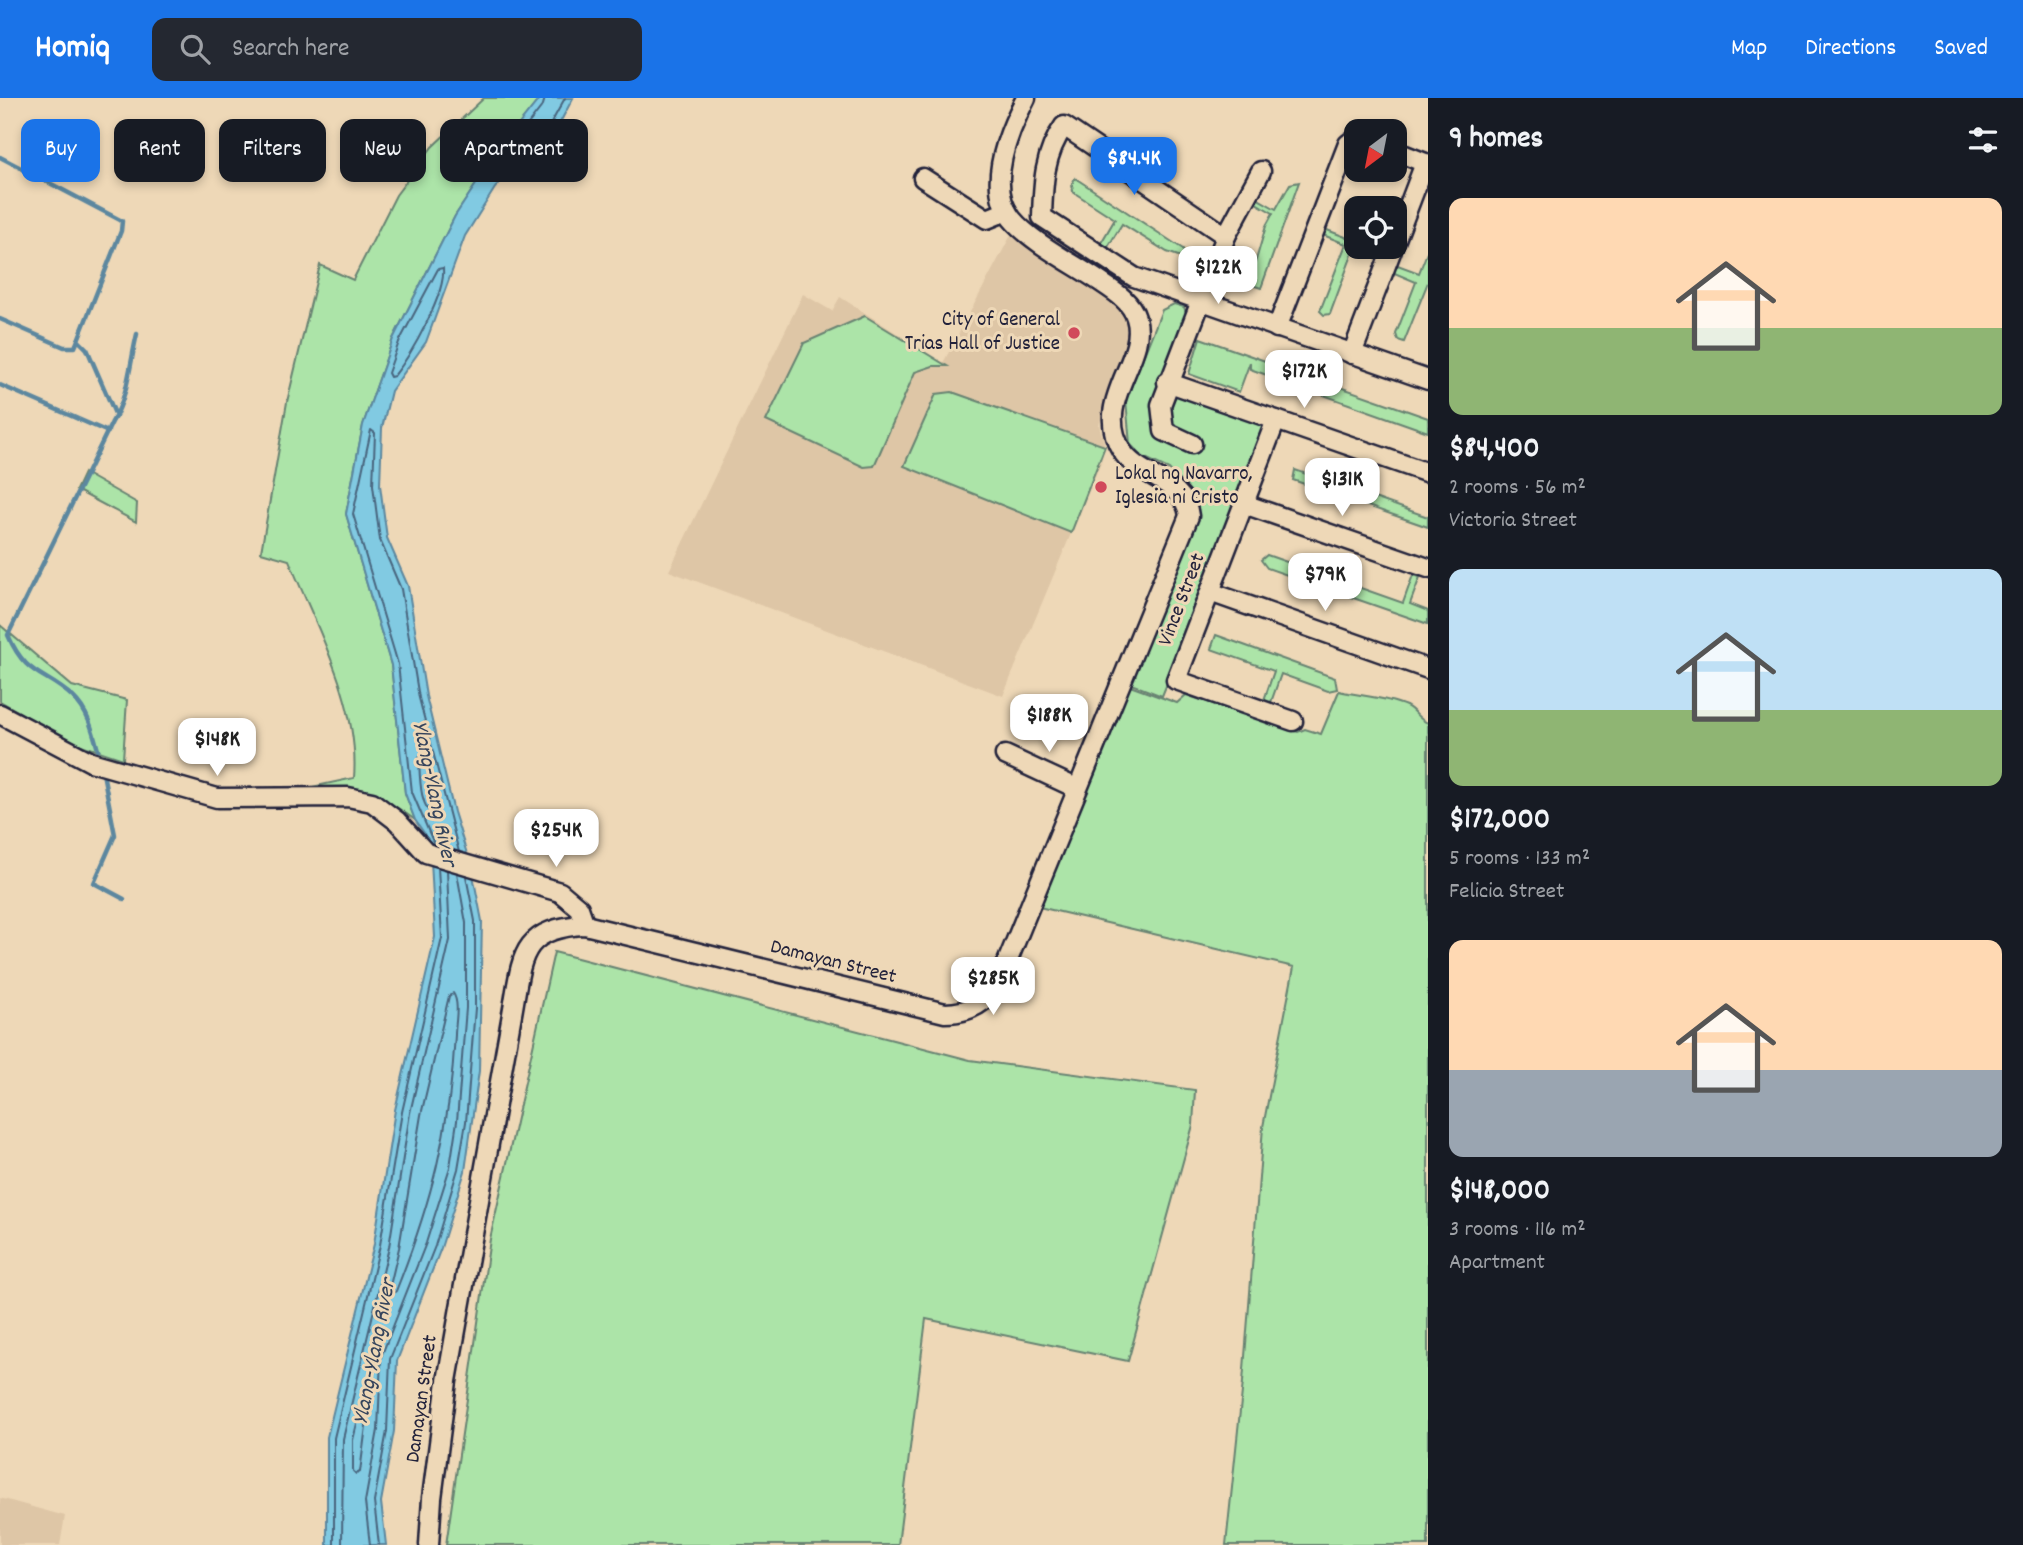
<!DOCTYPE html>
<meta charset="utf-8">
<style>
body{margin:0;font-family:Dekko,sans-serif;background:#242831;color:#f1f3f6;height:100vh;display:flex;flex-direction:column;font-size:26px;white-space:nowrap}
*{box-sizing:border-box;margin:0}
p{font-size:23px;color:#9ea1a6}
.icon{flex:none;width:38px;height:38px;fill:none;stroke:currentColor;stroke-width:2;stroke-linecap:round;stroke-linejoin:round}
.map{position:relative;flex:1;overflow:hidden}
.sheet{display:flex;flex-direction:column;background:#171b24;width:595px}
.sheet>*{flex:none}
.hud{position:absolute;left:21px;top:21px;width:665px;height:63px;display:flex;gap:14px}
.needle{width:46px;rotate:212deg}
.fabs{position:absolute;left:1344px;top:21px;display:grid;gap:14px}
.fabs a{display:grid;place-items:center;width:63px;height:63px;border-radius:14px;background:#171b24;box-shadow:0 4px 10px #0003;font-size:35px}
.price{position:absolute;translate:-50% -60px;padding:0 16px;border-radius:14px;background:#fff;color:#222;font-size:23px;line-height:46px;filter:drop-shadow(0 2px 4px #0008)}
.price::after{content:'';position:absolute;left:50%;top:42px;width:21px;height:16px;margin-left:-10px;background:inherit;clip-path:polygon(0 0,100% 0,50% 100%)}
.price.current{background:#1a73e8;color:#fff}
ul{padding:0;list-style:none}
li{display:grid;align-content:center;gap:14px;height:371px;padding:0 21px}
li span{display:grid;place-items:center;height:217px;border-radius:14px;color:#555}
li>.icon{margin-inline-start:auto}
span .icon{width:126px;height:126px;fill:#fffc;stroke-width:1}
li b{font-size:30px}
h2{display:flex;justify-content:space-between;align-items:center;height:84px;padding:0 21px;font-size:30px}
.tag{padding:0 24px;border-radius:14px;background:#171b24;box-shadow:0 4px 10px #0003;font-size:24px;line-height:63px}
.tag.current{background:#1a73e8;color:#fff}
header{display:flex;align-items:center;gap:42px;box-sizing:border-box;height:98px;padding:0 35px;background:#1a73e8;color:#fff}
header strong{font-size:33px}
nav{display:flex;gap:38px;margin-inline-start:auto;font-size:24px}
.search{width:490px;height:63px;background:#242831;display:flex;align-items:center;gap:18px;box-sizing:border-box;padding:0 24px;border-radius:14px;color:#9ea1a6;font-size:26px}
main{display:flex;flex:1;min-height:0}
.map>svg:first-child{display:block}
</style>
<header>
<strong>Homiq</strong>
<div class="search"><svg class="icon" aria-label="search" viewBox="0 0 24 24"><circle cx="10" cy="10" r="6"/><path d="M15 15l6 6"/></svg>Search here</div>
<nav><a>Map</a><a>Directions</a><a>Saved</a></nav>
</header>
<main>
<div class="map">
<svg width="1428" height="1447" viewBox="0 0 1428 1447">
<rect width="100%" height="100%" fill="#eed8b7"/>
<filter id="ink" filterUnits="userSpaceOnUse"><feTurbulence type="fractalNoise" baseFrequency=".0143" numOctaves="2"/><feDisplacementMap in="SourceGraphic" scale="14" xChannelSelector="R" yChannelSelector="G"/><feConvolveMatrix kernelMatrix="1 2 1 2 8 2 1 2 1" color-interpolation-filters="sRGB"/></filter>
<g filter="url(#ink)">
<g fill="#dec6a6">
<path d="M 1011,137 L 1117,205 L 1127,216 L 1132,235 L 1099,327 L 1105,348 L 1101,364 L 1003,598 L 669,473 L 803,196 L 832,213 L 840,199 L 943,265 Z"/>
<path d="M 0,1400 L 65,1418 L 60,1447 L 0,1447 Z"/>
</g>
<g fill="#ace4a8" stroke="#678372" stroke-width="2">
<path d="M 484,0 L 540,0 L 500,50 L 455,118 L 393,241 L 363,327 L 346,416 L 391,567 L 405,695 L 415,722 C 369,687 353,693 298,692 L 354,680 C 360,606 316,529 289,462 L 261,454 L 287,304 L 320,167 L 353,182 L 396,97 L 432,49 Z"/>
<path d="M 1075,80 L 1183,151 L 1184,160 L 1167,154 L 1122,126 L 1108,149 L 1101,145 L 1115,121 L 1073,94 L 1072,86 Z"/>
<path d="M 1299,84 L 1261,190 L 1249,186 L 1266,128 L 1273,115 L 1256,105 L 1258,101 L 1276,111 L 1290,86 Z"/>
<path d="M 1356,119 L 1356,146 L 1330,216 L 1324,217 L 1320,213 L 1346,146 L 1323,137 L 1327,132 L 1348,140 Z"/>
<path d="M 1428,152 L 1428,184 L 1404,244 L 1398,242 L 1396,236 L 1416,184 L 1392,174 L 1395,166 L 1419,175 Z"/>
<path d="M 1174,206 L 1184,209 L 1186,215 L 1159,287 L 1261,324 L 1266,333 L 1235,418 L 1162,598 L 1131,586 L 1196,426 L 1195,399 L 1169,371 L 1143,359 L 1130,346 L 1126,302 L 1162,212 Z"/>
<path d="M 865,218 L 947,268 L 933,268 L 915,274 L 874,368 L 864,369 L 766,323 L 804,245 Z"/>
<path d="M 1200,240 L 1428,320 L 1428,334 L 1250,271 L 1250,264 L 1239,294 L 1189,276 Z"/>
<path d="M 952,294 L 1105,348 L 1071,435 L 904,368 L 936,296 Z"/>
<path d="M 1295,372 L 1428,419 L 1428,429 L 1293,382 Z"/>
<path d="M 84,375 L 137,405 L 136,424 L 76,392 Z"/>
<path d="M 1267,457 L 1403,505 L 1413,477 L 1420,479 L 1410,506 L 1428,513 L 1428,526 L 1267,470 L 1261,462 Z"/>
<path d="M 0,527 L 72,588 L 127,602 L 123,661 L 72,644 L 0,603 Z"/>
<path d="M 1216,537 L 1335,580 L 1337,591 L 1328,593 L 1281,576 L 1270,607 L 1263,605 L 1274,573 L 1211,551 Z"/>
<path d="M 1130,588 L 1177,605 L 1186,597 L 1298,634 L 1305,631 L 1321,636 L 1339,593 C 1361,598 1386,599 1406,608 C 1416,613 1417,621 1428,625 L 1428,1447 L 1226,1447 L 1243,1284 L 1263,1029 L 1294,869 L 1039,809 Z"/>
<path d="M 554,854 L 970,962 L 1195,992 L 1193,1027 L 1128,1263 L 926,1221 L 898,1447 L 446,1447 L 490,1141 Z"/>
</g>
<path fill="#81cae2" stroke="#5b879f" stroke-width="2" d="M 540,0 L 573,0 L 555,34 L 520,62 L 495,90 L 465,138 L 426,244 L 391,293 L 382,330 L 380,387 L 387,440 L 408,488 L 426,598 L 454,714 L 472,772 L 482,823 L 479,973 L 465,1073 L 441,1150 L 397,1263 L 394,1333 L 381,1404 L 386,1447 L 327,1447 L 327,1339 L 374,1146 L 395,1012 L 435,839 L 431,762 L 424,735 L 415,722 L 405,695 L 391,567 L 346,416 L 363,327 L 393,241 L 455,118 L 500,50 Z"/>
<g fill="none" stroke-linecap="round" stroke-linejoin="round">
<g stroke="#48657e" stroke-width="2">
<path d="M 545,0 L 543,7 L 497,66 L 498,71 L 502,71 L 549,29 L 565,0"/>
<path d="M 443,170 C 446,196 411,257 394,278 L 390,279 L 388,275 L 399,244 L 438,171 Z"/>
<path d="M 422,657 L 426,660 L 438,717 L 436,720 C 419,710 420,679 419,660 Z"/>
<path d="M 434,746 L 412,694 L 398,566 L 353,416 L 371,332 L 375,335 L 373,387 L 380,442 L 401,491 L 419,600 L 459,754"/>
<path d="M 453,895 C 460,905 455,925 455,937 C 450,1033 431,1105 396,1193 L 392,1196 L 389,1192 L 399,1150 L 421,1017 L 449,898 Z"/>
<path d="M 365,1302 L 369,1305 L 360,1374 L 356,1376 L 353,1373 L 353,1342 L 362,1305 Z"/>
<path d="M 334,1447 L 334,1340 L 380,1147 L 402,1014 L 442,840 L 438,769"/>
<path d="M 342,1447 L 343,1341 L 389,1149 L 410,1015 L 450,842 L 447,772"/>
<path d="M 370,1447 L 365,1404 L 378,1332 L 381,1259 L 426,1145 L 450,1069 L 457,1023 L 466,910 L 466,825 L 457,775"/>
<path d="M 379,1447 L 374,1404 L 387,1333 L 390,1261 L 435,1148 L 458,1071 L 466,1024 L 475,910 L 475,823 L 466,778"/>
</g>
<g stroke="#5b879f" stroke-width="4.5">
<path d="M 0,59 L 122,123 L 121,133 L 78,242 L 87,251 L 116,318"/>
<path d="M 0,221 L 64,249 L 75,249 L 78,242"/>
<path d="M 0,287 L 108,334"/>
<path d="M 98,652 C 93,633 88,613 73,599 C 44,573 26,579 8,537 L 112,324 C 128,300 130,265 137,236"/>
<path d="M 103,675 L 115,737 L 94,785 L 124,801"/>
</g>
<g stroke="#22223b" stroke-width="23">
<g id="minor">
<path d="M 1395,53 L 1428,66"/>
<path d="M 923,80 L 987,121 L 1007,113"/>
<path d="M 1226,138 L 1064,28 C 1044,56 1043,85 1042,119 L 1134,179 L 1428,282"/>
<path d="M 1395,144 L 1425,65"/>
<path d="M 1277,230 L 1348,46 L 1356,40"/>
<path d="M 1352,256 L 1393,149"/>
<path d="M 1167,284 L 1428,375"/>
<path d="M 1276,322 L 1176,582 L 1293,623"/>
<path d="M 1192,346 L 1164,333 L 1161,307 L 1226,138 L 1261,73"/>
<path d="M 1244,406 L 1428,470"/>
<path d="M 1210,494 L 1428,571"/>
<path d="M 0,616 L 91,664 L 217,700 L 348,699 L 372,704 L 397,723 L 426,755 L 560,794 L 579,810 L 585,827"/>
<path d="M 1005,657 L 1076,690"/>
<path d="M 429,1447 L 432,1400 L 447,1283 L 512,916 C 522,861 519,830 585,827 L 945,915 C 969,915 987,905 999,884 L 1189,418 C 1186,383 1138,379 1122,353 C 1091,303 1149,261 1136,220 C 1131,203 1114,193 1099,183 C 1074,166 1031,144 1012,121 C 985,88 1009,32 1026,0"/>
</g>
</g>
<use href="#minor" stroke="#eed8b7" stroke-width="18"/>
</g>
</g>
<g fill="#d1495b" stroke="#eed8b7" stroke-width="2.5">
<circle cx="1074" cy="235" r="7"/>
<circle cx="1101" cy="389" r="7"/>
</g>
<g text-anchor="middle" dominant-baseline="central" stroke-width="6" stroke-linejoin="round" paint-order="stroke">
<g font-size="21" fill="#22223b" stroke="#eed8b7" text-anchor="end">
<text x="1060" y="223">City of General<tspan x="1060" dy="24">Trias Hall of Justice</tspan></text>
<text x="1115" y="377" text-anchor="start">Lokal ng Navarro,<tspan x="1115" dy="24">Iglesia ni Cristo</tspan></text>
</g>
<g font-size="21" fill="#22223b" stroke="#eed8b7">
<text transform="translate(1183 502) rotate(-69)">Vince Street</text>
<text transform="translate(833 865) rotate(14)">Damayan Street</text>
<text transform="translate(423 1301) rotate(-82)">Damayan Street</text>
</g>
<g font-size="23" font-style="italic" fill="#35445c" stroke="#eed8b7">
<text transform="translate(433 696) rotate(78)">Ylang-Ylang River</text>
<text transform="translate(376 1254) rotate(-79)">Ylang-Ylang River</text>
</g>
</g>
</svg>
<div class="fabs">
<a><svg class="needle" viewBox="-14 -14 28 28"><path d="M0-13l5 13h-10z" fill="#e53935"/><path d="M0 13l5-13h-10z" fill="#9ea1a6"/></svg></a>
<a><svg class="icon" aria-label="locate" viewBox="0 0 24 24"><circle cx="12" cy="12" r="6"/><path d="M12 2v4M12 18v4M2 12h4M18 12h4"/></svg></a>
</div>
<b class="price current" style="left:1134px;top:99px">$84.4K</b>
<b class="price" style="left:1218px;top:208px">$122K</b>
<b class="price" style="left:1304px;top:312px">$172K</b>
<b class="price" style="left:1342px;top:420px">$131K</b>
<b class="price" style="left:1325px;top:515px">$79K</b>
<b class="price" style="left:1049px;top:656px">$188K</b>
<b class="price" style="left:217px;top:680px">$148K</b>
<b class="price" style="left:556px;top:771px">$254K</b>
<b class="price" style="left:993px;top:919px">$285K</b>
<div class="hud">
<a class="tag current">Buy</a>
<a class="tag">Rent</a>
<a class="tag">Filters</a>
<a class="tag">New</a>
<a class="tag">Apartment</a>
</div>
</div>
<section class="sheet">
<h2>9 homes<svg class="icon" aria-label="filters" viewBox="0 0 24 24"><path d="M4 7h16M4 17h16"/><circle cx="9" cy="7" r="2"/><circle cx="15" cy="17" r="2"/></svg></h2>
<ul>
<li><span style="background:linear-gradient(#ffd9b3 60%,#8fb573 0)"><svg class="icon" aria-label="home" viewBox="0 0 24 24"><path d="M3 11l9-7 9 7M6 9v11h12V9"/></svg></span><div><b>$84,400</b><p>2 rooms · 56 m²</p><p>Victoria Street</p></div></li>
<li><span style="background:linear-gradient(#bfe0f5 65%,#8fb573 0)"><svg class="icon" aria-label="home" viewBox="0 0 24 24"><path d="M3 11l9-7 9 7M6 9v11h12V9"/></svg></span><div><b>$172,000</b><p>5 rooms · 133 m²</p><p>Felicia Street</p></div></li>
<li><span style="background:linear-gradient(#ffd9b3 60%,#9aa5b1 0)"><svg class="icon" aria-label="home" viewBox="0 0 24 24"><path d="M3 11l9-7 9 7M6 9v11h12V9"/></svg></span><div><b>$148,000</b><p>3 rooms · 116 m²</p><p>Apartment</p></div></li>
</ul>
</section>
</main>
